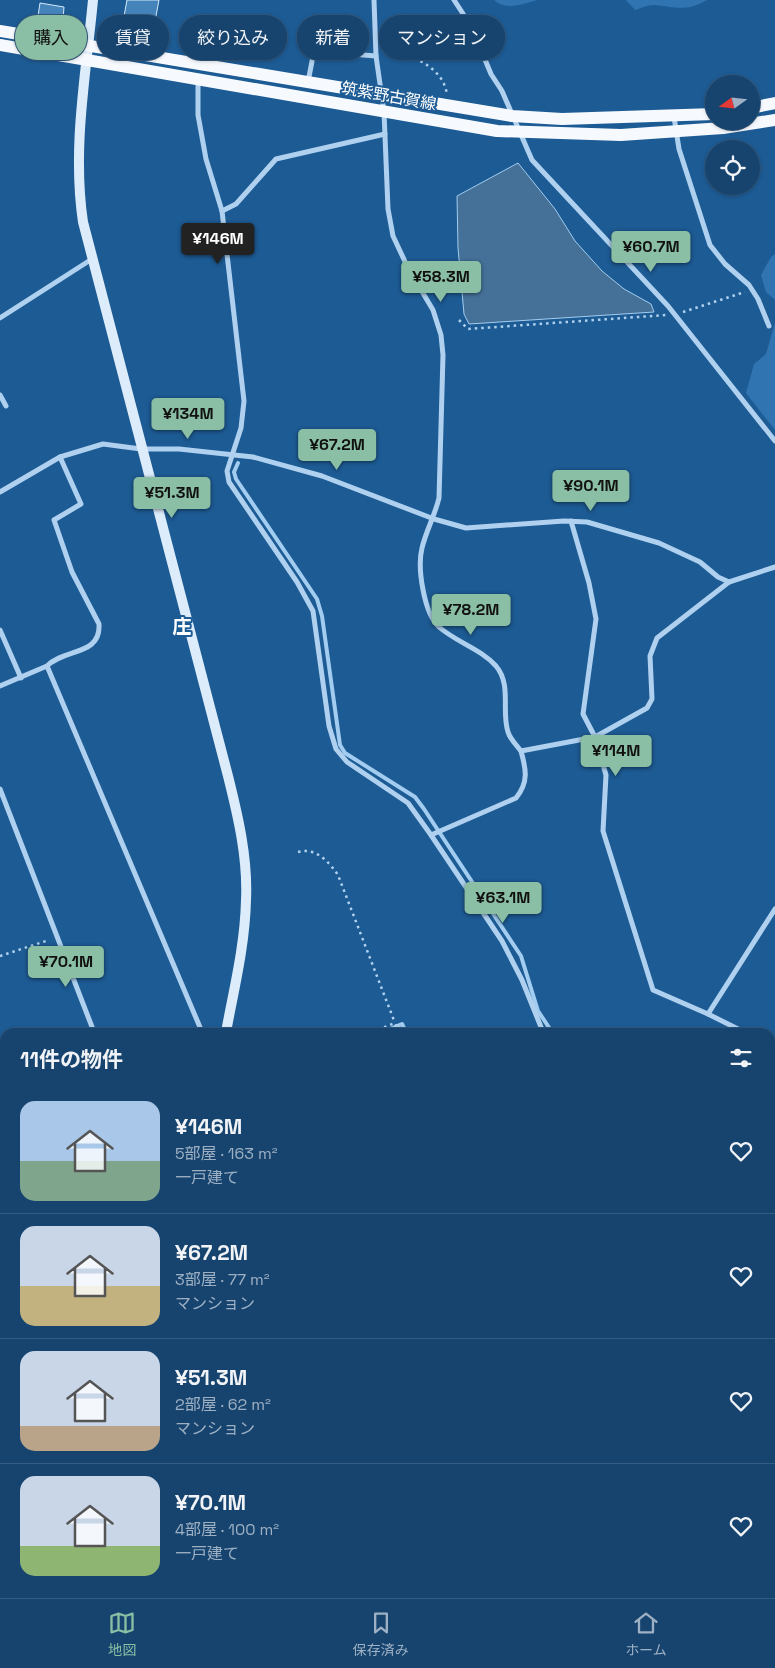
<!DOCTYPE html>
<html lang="ja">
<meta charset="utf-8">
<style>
body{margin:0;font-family:"Space Grotesk","Noto Sans JP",sans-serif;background:#1f4b74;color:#f1f3f6;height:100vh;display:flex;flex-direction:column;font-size:19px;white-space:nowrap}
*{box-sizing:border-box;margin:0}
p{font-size:16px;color:#9eb0c3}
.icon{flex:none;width:28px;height:28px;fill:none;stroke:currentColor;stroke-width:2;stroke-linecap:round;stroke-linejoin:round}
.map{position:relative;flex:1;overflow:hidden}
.drawer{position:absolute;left:0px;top:1028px;width:775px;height:571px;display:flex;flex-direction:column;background:#16446f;border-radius:15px 15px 0 0;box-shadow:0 1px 4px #0004,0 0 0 1px #355c82}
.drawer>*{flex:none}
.guide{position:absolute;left:15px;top:15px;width:500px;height:45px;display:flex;gap:10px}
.needle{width:32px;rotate:255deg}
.buttons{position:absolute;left:705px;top:75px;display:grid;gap:10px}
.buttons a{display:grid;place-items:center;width:55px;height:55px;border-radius:50%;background:#16446f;box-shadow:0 1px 4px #0004,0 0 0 1px #355c82;font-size:25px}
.price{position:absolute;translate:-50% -42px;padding:0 11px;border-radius:5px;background:#8abfa5;color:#111;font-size:16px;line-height:32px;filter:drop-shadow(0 1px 2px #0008)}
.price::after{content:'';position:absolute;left:50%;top:30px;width:15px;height:11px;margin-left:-8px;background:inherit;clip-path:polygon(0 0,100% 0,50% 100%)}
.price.current{background:#222;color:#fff}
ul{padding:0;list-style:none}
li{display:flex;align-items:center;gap:15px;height:125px;padding:0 20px}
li+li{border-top:1px solid #355c82}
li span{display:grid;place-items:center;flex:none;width:140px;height:100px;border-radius:15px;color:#555}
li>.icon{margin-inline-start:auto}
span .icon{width:60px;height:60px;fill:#fffc;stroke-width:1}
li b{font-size:21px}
h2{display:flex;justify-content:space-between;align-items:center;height:60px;padding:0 20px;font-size:21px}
.chip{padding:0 18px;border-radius:22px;background:#16446f;box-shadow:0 1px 4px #0004,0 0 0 1px #355c82;font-size:18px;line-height:45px}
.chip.current{background:#8abfa5;color:#111}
.tab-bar{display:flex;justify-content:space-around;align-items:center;height:70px;border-top:1px solid #355c82;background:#16446f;font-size:14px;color:#9eb0c3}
.tab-bar a{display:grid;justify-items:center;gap:2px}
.tab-bar .current{color:#8abfa5}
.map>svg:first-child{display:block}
</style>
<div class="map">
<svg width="775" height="1598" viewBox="0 0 775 1598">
<rect width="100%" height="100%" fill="#1d5b94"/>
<g fill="#3075b2">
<path d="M 494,0 L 537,0 C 523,4 506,11 494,0 Z"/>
<path d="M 626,0 L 707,0 C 686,12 677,7 654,5 C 648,5 641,8 635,10 Z"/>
<path d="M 775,254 L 775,300 L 766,292 L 761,275 L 771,257 Z"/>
<path d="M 775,323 L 775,430 L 746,393 L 754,364 L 766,354 Z"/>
</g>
<path fill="#457199" stroke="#a2cdf0" d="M 518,163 L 555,209 L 575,241 L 602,271 L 624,289 L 651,304 L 654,312 L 469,324 L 464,314 L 458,248 L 457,196 Z"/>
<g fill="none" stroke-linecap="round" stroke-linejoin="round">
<g stroke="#a2cdf0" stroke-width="4">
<path d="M 238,463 L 234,472 L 236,479 L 317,599 L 322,616 L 340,745 L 345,753 L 415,797 L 424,809 L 521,956 L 538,1011 L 552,1032"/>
<path d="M 383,1032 L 402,1024 L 406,1032"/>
</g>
</g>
<g fill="#4584bb" stroke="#d5e9fa">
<path d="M 127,0 L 159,0 L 153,32 L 122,27 Z"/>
<path d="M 40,3 L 64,7 L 63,20 L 38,16 Z"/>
</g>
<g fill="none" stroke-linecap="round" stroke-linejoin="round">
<path stroke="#3f74a4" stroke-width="5" stroke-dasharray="5 2.5" stroke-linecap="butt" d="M 45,1594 L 47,1598"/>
<g stroke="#afd1ef" stroke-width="2.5" stroke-dasharray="2.5 4" stroke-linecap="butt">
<path d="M 383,51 C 407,52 444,66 447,95"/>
<path d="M 683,312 L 745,292"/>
<path d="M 459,320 L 468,329 L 666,315"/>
<path d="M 298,852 C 316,847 329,862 338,875 L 395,1023"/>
<path d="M 0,956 L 49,940"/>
<path d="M 372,1032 L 395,1023 L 399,1032"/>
<path d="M 54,1594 L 55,1598"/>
</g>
<g stroke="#afd1ef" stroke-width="4">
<path d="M 0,1058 L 5,1070"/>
<path d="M 0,1111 L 5,1109"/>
</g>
<g stroke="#afd1ef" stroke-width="5">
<path d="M 374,0 L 376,56 L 384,112 L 388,209 L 393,236 L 408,268 L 433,310 L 441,335 L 443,355 L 439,498 C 435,515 426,531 422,548 C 417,568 424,613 439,627 C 456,642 481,649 496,666 C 512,685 501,711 508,732 C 510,739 517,746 521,751"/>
<path d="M 454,0 L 471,26 L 491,74 L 502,91 L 532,160 L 668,306 L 775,441"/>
<path d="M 198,80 L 198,115 L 206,159 L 222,211 L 244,401 L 241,428 L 227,471 L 229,482 L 297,582 L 313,611 L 329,726 L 336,749 L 347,762 L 408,803 L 431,835 L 502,941 L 522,980 L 543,1032"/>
<path d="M 308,82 L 314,51 L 376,56"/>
<path d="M 674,117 L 679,149 L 710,245 L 725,264 L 749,285 L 758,299 L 769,326"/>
<path d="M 222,211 L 236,204 L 276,159 L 385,134"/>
<path d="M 0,318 L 92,259"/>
<path d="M 0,395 L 6,406"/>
<path d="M 0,492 L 60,457 L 103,444 L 141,449 L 179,449 L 253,457 L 322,476 L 434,519 L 466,528 L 564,521 L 587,522 L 659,543 L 700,562 L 718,577 L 729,582"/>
<path d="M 571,521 L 589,583 L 596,619 L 583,714 L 595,737 L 606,775 L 603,831 L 653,990 L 708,1014"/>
<path d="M 0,630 L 21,678"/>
<path d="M 47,666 L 202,1032"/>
<path d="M 0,686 L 47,666 C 65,648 101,656 99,624 L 72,572 L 54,520 L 81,504 L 60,457"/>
<path d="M 0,789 L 94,1032"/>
<path d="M 431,835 L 516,798 C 529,782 526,769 521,751 L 595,737 L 647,708 L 652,699 L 650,656 L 657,638 L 729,582 L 775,567"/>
<path d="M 744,1032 L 708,1014 L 775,909"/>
<path d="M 770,1044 L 775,1046"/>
<path d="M 770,1166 L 775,1158"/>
<path d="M 770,1267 L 775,1266"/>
<path d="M 770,1370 L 775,1369"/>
<path d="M 770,1461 L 775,1468"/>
<path d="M 770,1487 L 775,1485"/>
<path d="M 0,1491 L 5,1503"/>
<path d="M 770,1509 L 775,1520"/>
<path d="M 0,1556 L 5,1554"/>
<path d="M 770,1560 L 775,1557"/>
<path d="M 198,1594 L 200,1598"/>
<path d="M 451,1594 L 454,1598"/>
<path d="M 651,1594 L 653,1598"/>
<path d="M 496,1598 L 507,1594"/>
</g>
<g stroke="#dcecfb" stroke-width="10">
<path d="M 93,0 C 86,74 72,148 83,222 L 228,776 C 238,816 248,858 246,900 C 245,945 234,989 226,1032"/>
<path d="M 0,1393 L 5,1391"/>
<path d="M 328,1594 L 329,1598"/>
</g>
<g stroke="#f6faff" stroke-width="12">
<path d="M 0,31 L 512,116 L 562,119 L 714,114"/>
<path d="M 0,45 L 497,131 L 621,135 L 723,128 L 775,120"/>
<path d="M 751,108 L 775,103"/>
</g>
<g stroke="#fff" stroke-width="15">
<path d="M 770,1290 L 775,1289"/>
<path d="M 770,1315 L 775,1315"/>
<path d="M 770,1336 L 775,1336"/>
<path d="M 0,1582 L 5,1580"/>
<path d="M 14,1598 L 24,1594"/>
</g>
</g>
<g text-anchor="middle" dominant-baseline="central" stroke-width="4" stroke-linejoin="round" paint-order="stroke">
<g font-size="16" fill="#fff" stroke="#1d5b94">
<text transform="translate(389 96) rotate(10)">筑紫野古賀線</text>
</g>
<g font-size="19" font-weight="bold" fill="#fff" stroke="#1d5b94">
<text x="182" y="626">庄</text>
</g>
</g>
</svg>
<div class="buttons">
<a><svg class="needle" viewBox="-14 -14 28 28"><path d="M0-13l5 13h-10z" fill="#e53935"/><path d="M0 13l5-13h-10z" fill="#9eb0c3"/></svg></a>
<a><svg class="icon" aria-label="locate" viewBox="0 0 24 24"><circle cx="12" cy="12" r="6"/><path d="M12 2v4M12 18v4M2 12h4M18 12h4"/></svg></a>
</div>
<b class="price current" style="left:218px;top:265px">¥146M</b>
<b class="price" style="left:651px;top:273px">¥60.7M</b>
<b class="price" style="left:441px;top:303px">¥58.3M</b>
<b class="price" style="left:188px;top:440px">¥134M</b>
<b class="price" style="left:337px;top:471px">¥67.2M</b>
<b class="price" style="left:591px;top:512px">¥90.1M</b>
<b class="price" style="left:172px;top:519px">¥51.3M</b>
<b class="price" style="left:471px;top:636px">¥78.2M</b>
<b class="price" style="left:616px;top:777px">¥114M</b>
<b class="price" style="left:503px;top:924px">¥63.1M</b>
<b class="price" style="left:66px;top:988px">¥70.1M</b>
<div class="guide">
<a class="chip current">購入</a>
<a class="chip">賃貸</a>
<a class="chip">絞り込み</a>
<a class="chip">新着</a>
<a class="chip">マンション</a>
</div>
<section class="drawer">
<h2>11件の物件<svg class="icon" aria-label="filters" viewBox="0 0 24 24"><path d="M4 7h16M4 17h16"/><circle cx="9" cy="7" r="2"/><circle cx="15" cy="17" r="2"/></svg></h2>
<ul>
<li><span style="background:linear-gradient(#a9c7e8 60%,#7fa58c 0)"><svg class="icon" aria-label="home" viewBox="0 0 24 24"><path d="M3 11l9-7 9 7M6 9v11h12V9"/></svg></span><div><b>¥146M</b><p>5部屋 · 163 m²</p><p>一戸建て</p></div><svg class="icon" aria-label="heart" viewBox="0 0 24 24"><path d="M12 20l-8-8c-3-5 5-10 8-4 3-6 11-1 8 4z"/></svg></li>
<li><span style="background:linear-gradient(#c9d6e8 60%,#c2b280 0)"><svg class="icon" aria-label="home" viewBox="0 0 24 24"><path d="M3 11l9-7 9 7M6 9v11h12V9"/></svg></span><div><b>¥67.2M</b><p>3部屋 · 77 m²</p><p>マンション</p></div><svg class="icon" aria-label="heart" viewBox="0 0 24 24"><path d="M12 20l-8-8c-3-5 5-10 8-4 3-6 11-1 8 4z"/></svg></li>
<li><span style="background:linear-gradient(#c9d6e8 75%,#b9a48a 0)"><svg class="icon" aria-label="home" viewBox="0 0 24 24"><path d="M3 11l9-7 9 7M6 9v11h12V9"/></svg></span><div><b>¥51.3M</b><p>2部屋 · 62 m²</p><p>マンション</p></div><svg class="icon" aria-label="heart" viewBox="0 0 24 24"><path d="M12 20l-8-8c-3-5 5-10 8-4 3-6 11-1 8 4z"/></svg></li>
<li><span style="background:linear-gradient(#c9d6e8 70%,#8fb573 0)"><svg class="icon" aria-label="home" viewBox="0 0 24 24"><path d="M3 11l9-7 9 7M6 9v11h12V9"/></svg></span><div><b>¥70.1M</b><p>4部屋 · 100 m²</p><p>一戸建て</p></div><svg class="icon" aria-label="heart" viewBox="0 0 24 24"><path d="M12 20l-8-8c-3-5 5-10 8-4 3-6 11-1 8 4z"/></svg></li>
</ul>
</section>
</div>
<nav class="tab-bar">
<a class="current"><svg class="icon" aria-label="map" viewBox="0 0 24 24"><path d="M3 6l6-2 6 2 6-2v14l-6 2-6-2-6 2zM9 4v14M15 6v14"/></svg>地図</a>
<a><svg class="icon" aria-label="saved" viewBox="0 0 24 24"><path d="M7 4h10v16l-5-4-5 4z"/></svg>保存済み</a>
<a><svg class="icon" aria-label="home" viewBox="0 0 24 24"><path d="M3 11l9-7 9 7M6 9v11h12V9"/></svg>ホーム</a>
</nav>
